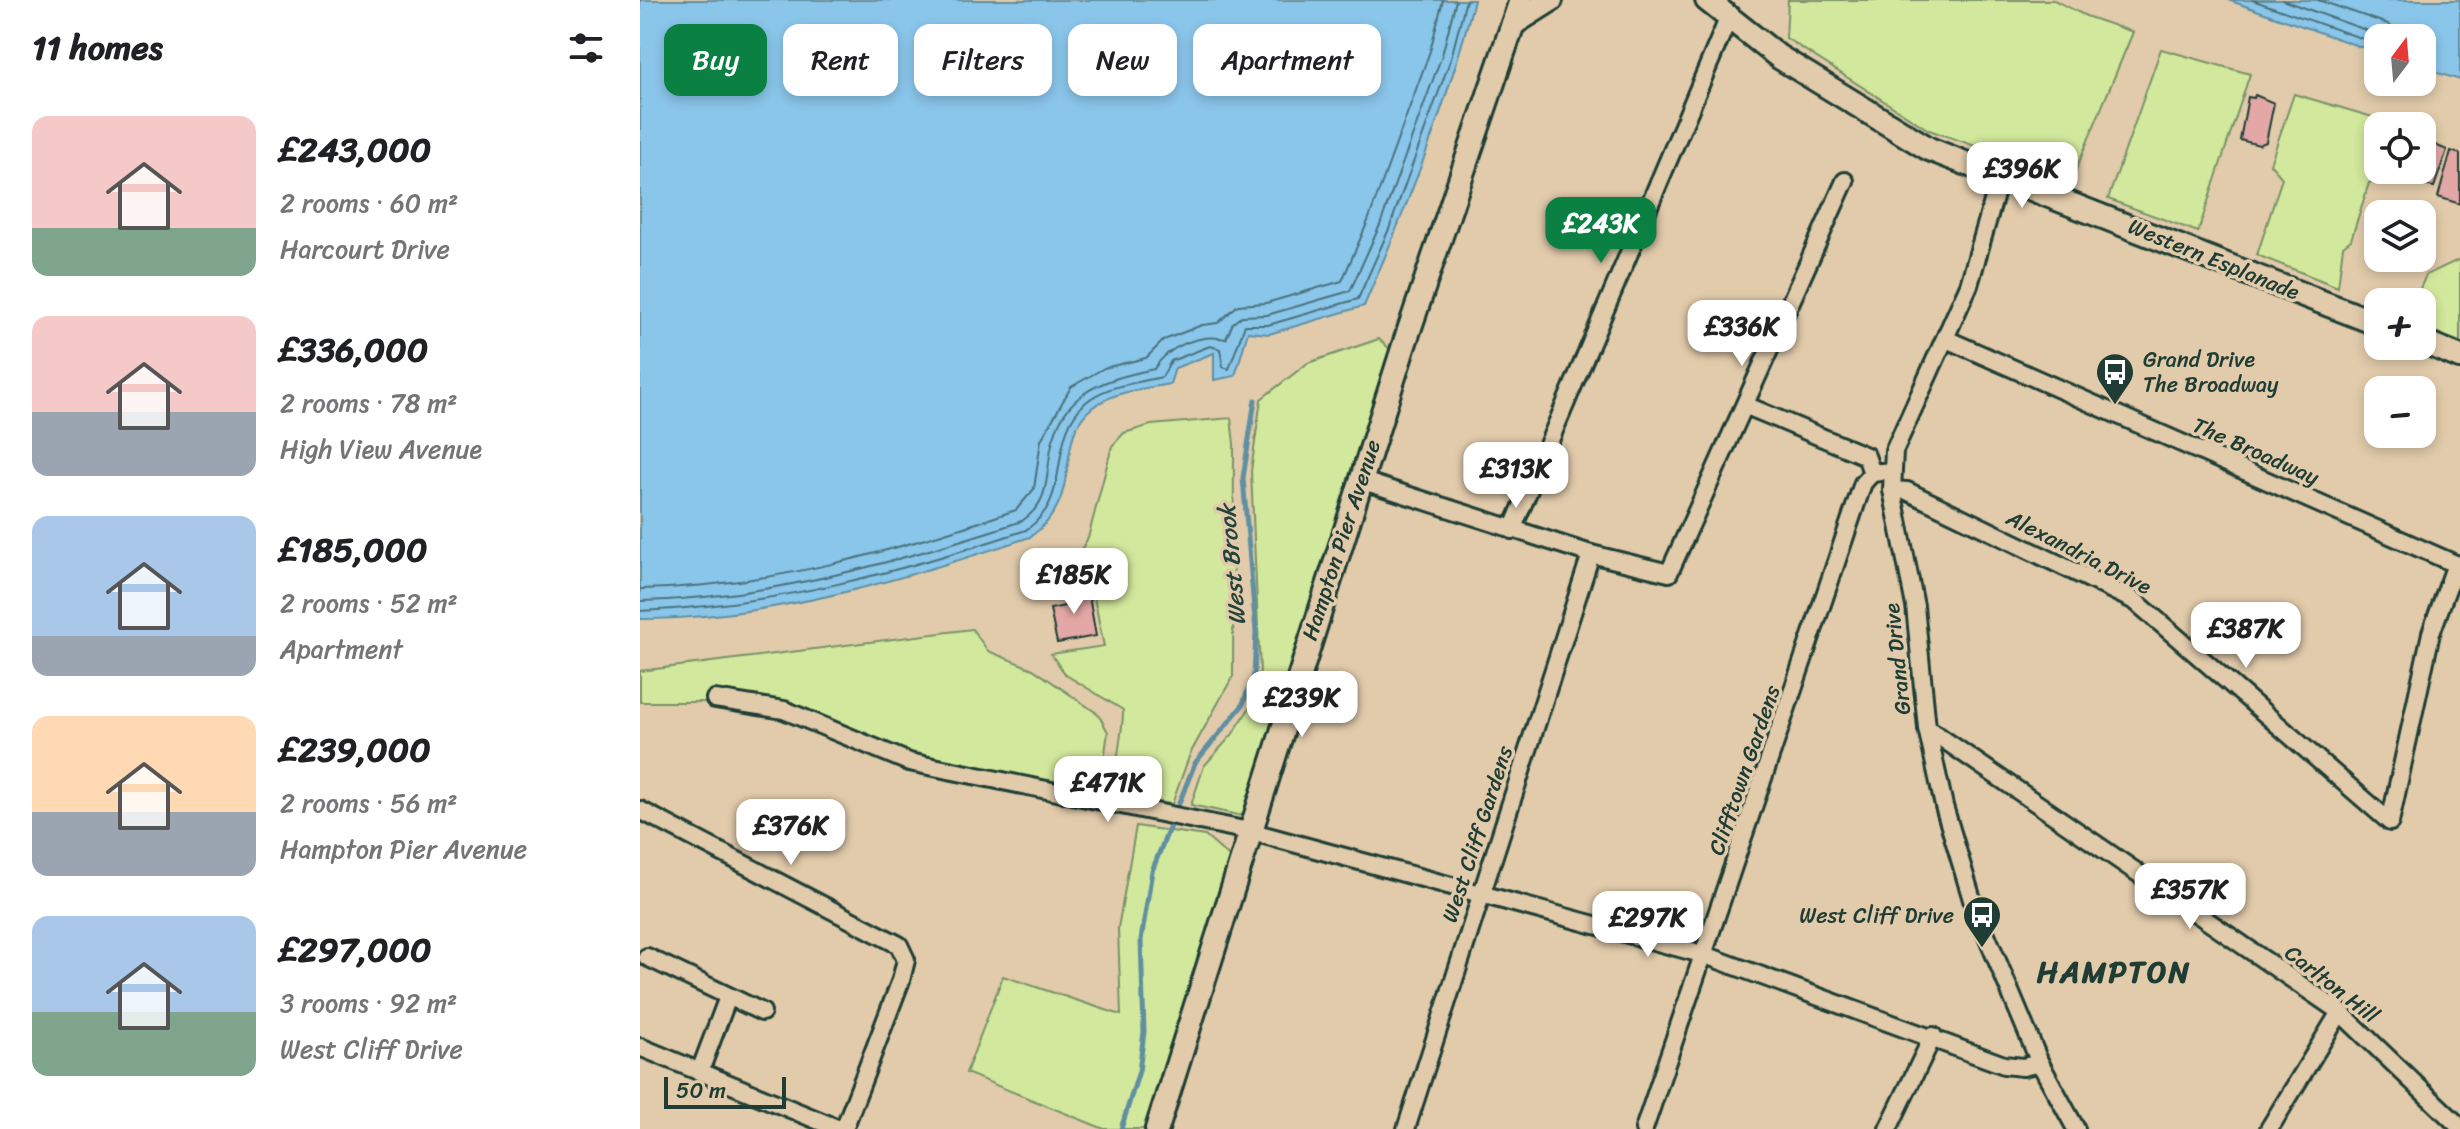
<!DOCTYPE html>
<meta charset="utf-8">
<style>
body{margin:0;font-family:Sriracha,sans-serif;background:#f2f2f2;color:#202124;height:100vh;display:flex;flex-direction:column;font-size:30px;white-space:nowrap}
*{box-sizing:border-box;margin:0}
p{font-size:26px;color:#757577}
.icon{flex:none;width:44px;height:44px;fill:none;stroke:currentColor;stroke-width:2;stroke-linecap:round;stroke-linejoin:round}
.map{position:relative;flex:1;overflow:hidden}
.sheet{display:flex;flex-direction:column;background:#fff;width:640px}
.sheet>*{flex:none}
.top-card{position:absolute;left:24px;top:24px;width:760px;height:72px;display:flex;gap:16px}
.needle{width:52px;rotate:16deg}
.buttons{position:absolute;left:1724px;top:24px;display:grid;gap:16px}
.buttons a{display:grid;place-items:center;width:72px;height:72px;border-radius:16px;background:#fff;box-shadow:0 4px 12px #0003;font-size:40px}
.scale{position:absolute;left:24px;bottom:20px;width:122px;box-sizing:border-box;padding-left:8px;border:4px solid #1f3d34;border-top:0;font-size:22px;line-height:28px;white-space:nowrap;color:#1f3d34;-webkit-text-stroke:6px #e2cbab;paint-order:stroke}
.price{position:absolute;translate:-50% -68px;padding:0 18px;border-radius:16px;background:#fff;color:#222;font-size:26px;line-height:52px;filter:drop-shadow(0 2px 4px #0008)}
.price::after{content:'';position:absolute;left:50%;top:48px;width:24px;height:18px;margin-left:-12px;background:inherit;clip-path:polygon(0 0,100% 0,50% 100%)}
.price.active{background:#0b8043;color:#fff}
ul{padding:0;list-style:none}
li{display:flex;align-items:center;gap:24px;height:200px;padding:0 32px}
li span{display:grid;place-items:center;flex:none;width:224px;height:160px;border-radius:16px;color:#555}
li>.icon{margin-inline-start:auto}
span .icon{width:96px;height:96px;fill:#fffc;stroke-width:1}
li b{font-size:34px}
h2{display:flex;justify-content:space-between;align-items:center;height:96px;padding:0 32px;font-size:34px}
.chip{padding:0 28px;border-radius:16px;background:#fff;box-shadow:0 4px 12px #0003;font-size:28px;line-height:72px}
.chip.active{background:#0b8043;color:#fff}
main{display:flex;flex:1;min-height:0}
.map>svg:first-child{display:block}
</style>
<main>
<section class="sheet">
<h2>11 homes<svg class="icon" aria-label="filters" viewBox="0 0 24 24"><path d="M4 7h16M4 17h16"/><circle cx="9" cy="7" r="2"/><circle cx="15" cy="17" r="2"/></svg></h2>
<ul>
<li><span style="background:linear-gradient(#f6c9c9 70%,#7fa58c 0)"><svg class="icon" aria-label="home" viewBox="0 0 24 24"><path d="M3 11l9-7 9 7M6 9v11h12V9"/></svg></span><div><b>£243,000</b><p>2 rooms · 60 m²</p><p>Harcourt Drive</p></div></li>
<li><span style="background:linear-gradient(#f6c9c9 60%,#9aa5b1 0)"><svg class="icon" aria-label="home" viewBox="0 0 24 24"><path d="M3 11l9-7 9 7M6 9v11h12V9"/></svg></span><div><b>£336,000</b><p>2 rooms · 78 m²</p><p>High View Avenue</p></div></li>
<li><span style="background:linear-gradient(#a9c7e8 75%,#9aa5b1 0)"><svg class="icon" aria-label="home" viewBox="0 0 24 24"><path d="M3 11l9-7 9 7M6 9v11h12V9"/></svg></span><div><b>£185,000</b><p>2 rooms · 52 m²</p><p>Apartment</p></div></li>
<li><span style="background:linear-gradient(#ffd9b3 60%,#9aa5b1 0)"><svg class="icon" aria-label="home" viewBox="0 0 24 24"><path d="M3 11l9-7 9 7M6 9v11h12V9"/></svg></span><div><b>£239,000</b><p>2 rooms · 56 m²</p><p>Hampton Pier Avenue</p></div></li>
<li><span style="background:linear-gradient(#a9c7e8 60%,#7fa58c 0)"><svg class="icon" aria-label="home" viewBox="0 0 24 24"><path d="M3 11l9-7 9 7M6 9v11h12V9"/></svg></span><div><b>£297,000</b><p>3 rooms · 92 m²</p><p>West Cliff Drive</p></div></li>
</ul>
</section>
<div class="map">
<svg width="1820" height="1129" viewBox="0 0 1820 1129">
<rect width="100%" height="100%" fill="#e2cbab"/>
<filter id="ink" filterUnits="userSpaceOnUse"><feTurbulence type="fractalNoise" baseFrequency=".0125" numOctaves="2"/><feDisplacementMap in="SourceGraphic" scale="16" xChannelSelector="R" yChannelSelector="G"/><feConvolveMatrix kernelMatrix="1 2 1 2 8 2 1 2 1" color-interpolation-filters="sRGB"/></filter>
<g filter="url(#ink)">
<g fill="#d2e89c" stroke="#789268" stroke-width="2">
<path d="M 1148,0 L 1414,0 L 1446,16 L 1493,32 L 1432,179 L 1289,130 L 1146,38 Z"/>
<path d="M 1521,49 L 1610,74 L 1558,232 L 1468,199 Z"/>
<path d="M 1654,94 L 1753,123 L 1738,126 L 1739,178 L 1729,183 L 1711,240 L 1703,246 L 1698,287 L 1617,255 L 1642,178 L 1630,164 Z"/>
<path d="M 1820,259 L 1820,342 L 1782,327 L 1782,302 L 1774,302 L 1786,275 Z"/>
<path d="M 739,339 L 752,351 L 608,817 L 551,805 L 564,766 L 592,735 L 614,701 L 620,671 L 611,471 L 621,399 L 668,363 Z"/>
<path d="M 591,418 L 594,444 L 593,676 L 550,754 L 532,804 L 479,796 C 470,780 484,732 483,710 L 426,675 L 411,654 L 464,646 L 451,583 L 432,565 L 448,538 L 472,446 L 484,433 L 511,425 Z"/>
<path d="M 332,629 L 348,651 L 393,669 L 458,714 L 468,732 L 458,802 L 269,762 L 99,702 L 0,702 L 0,671 Z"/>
<path d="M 496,826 L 565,836 L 594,861 L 511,1129 L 464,1129 L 326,1073 L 363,976 L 481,1015 L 478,928 Z"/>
</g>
<g fill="#8ac5ea" stroke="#5f8fa1" stroke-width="2">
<path d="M 0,0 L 834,0 C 807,105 767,207 724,306 L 629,334 L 608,332 L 595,376 L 574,380 L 574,353 L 535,368 L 530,384 C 504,389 475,391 453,407 C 411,439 447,498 390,537 C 265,579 133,619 0,619 Z"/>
<path d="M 1588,0 L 1820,0 L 1820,80 L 1782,68 L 1782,38 L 1738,38 L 1738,53 Z"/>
</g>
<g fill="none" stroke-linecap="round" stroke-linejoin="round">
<g stroke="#4a737d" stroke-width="2">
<path d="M 1612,0 L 1738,44"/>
<path d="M 1642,0 L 1748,38"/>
<path d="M 1678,0 L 1748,24 L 1764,38"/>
<path d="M 0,589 C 129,587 255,551 376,510 L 394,489 L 401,440 L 431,387 L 464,368 L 506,358 L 524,340 L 562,325 L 578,323 L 598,305 L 626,303 L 702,281 L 728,221 L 790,51 L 803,0"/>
<path d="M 0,601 C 131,598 258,562 382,521 C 405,505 406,488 409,462 C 416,394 457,381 514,369 C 528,346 560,333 586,339 L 593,323 L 602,316 L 627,315 L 710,291 L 740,225 L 802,55 L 816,0"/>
<path d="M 0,611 C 133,606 261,572 386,530 C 435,497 405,440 445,403 C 465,385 497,383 522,377 L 531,361 L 570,346 L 580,349 L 583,367 L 589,369 L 605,325 L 628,325 L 718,299 L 749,229 L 811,58 L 826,0"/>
</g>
<path stroke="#5f8fa1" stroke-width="5" d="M 481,1129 L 499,1071 L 504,1032 L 501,940 L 512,871 L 555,763 L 602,706 L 614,675 L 616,632 L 603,478 L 615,400"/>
</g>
<g fill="#e3a8a5" stroke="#1f3d34" stroke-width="2">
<path d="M 1615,95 L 1634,103 L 1626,142 L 1619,145 L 1600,140 L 1608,97 L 1614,98 Z"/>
<path d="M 1793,144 L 1807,150 L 1794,187 L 1778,184 L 1772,178 L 1774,170 L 1782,170 L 1782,147 L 1791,148 Z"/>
<path d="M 1811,151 L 1820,154 L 1820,204 L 1798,197 Z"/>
<path d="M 447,585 L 456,636 L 417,643 L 410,609 L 425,606 L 422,589 Z"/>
</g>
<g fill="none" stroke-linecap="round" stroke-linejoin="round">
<g stroke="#1f3d34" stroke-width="22">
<g id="street">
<path d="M 1360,177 L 1329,285 L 1254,451 L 1252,490 L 1275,606 L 1287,728 L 1304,806 L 1333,903 L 1400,1063 L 1436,1129"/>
<path d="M 1306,339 L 1820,566"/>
<path d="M 1107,406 L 1226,456 L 1232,473 L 1241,472"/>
<path d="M 720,480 L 951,554 L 1029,573 L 1205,181"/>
<path d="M 1252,490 L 1267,491 L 1495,601 L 1750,822 L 1791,633 L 1816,564"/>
<path d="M 872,530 L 1088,19"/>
<path d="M 75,699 L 144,710 L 269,762 L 609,831 L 1065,955 L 1364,1065 L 1383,1067 L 1400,1063"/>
<path d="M 1287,728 L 1700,1012 L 1820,1127"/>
<path d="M 0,810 L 259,945 L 266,960 L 261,980 L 204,1129"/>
<path d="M 7,957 L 122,1012"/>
<path d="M 0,1047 L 199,1129"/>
<path d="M 60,1071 L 88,997"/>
<path d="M 766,1129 L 951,554"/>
<path d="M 1004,1129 L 1223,483 L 1232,473"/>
<path d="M 1248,1129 L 1293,1036"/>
<path d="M 1629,1129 L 1700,1012"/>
</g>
</g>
<g stroke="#1f3d34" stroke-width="28">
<g id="secondary">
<path d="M 1067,0 L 1139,57 L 1289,149 L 1738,324"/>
<path d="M 873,24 L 911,0"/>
<path d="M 1782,341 L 1820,357"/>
<path d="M 517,1129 L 764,345 L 881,0"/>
</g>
</g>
<use href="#street" stroke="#e2cbab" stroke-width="16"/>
<use href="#secondary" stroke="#e2cbab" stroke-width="22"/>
</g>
</g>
<defs>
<g id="bus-pin" transform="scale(2)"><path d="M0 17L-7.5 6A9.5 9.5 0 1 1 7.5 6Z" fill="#1f3d34" stroke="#e2cbab"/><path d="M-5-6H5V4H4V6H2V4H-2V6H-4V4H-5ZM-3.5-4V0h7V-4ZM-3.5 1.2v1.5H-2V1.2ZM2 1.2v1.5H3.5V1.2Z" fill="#fff"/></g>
</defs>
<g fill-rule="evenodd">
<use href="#bus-pin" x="1475" y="372"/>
<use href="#bus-pin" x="1342" y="915"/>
</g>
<g text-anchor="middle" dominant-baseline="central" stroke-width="7" stroke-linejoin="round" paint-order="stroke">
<g font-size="22" fill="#1f3d34" stroke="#e2cbab">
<text transform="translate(1574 259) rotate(22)">Western Esplanade</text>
<text transform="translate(1616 451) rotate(24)">The Broadway</text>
<text transform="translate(701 540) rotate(-72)">Hampton Pier Avenue</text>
<text transform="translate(1439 552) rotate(27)">Alexandria Drive</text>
<text transform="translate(1257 659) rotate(-96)">Grand Drive</text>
<text transform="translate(1104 770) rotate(-71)">Clifftown Gardens</text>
<text transform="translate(837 834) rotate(-72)">West Cliff Gardens</text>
<text transform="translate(1692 984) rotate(38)">Carlton Hill</text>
</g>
<g font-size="22" fill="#1f3d34" stroke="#e2cbab" text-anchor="start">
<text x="1503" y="359">Grand Drive<tspan x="1503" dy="25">The Broadway</tspan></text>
<text x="1314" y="915" text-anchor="end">West Cliff Drive</text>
</g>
<g font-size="24" font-style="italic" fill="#24443d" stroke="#e2cbab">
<text transform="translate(592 565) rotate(-95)">West Brook</text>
</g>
<g font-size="30" font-weight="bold" letter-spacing="2" fill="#1f3d34" stroke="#e2cbab">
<text x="1474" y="972">HAMPTON</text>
</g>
</g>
</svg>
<div class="buttons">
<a><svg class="needle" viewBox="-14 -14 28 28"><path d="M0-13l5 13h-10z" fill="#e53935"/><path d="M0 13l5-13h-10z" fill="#757577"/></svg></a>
<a><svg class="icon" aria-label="locate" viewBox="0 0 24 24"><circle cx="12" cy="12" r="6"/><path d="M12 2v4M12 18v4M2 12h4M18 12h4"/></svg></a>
<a><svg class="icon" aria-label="layers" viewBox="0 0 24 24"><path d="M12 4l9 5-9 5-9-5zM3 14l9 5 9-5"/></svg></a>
<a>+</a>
<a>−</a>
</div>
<div class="scale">50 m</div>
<b class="price" style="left:1382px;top:210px">£396K</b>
<b class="price active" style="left:961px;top:265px">£243K</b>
<b class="price" style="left:1102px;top:368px">£336K</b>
<b class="price" style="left:876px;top:510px">£313K</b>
<b class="price" style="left:434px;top:616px">£185K</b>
<b class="price" style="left:1606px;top:670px">£387K</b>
<b class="price" style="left:662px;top:739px">£239K</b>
<b class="price" style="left:468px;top:824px">£471K</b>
<b class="price" style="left:151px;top:867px">£376K</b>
<b class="price" style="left:1550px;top:931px">£357K</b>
<b class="price" style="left:1008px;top:959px">£297K</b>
<div class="top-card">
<a class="chip active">Buy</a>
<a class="chip">Rent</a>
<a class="chip">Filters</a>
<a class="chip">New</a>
<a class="chip">Apartment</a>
</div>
</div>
</main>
